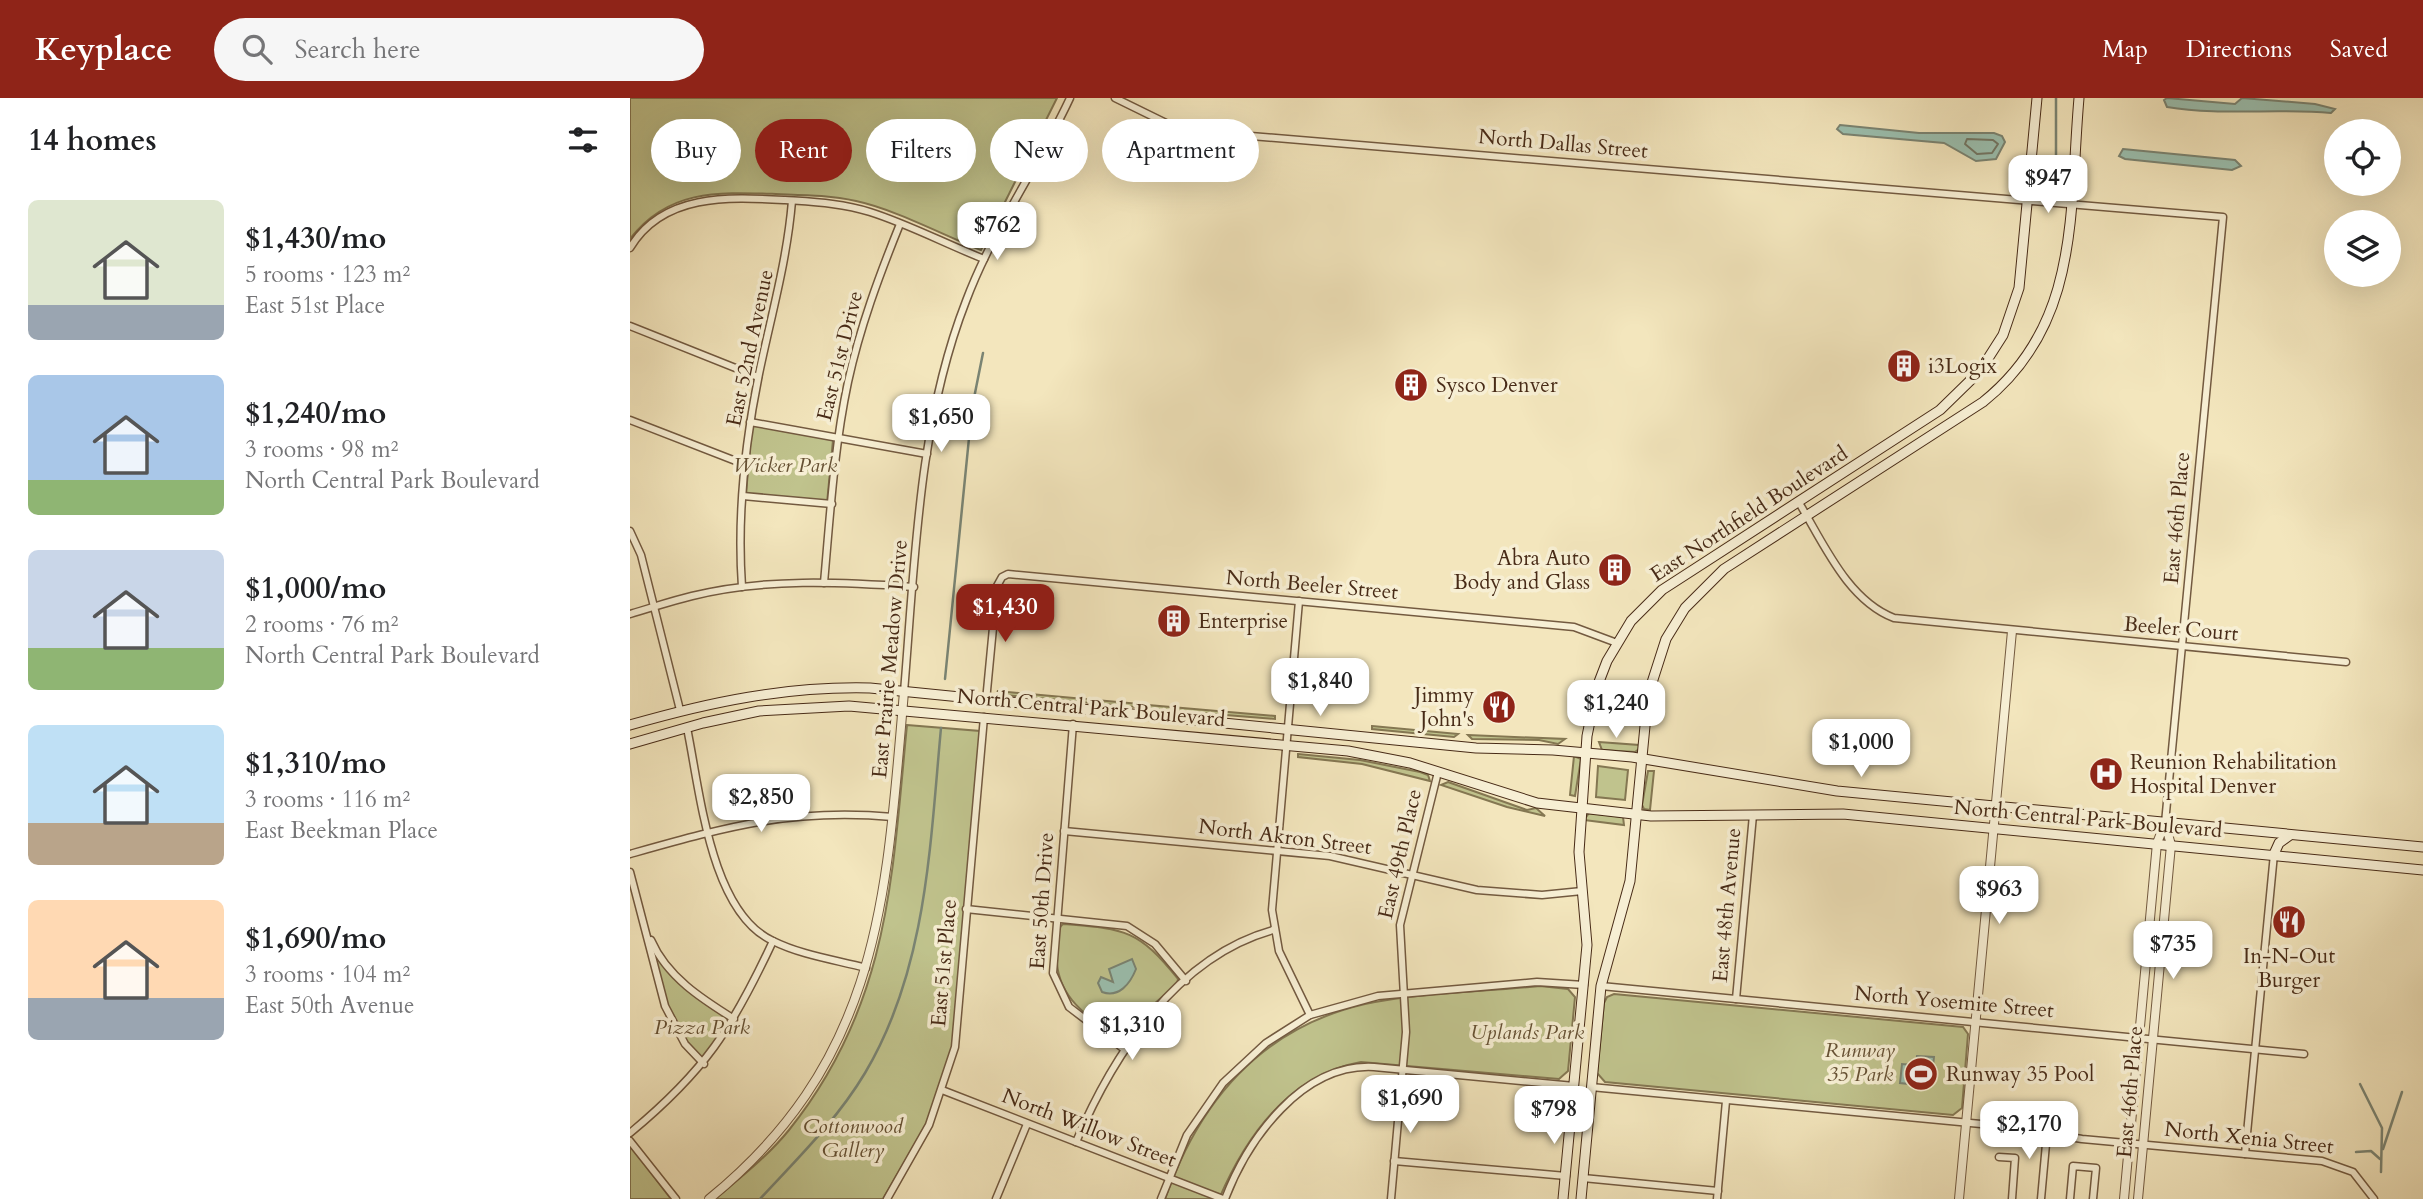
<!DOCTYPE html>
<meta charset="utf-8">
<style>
body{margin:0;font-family:Cardo,serif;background:#f6f6f6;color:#202124;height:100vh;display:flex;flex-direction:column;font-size:26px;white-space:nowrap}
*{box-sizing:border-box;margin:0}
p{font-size:23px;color:#757577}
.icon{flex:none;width:38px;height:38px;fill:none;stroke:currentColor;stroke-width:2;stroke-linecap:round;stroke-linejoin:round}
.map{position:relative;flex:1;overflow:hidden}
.drawer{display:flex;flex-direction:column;background:#fff;width:630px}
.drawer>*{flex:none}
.top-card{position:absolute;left:21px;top:21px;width:665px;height:63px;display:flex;gap:14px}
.tools{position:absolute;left:1694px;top:21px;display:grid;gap:14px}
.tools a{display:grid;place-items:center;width:77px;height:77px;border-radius:50%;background:#fff;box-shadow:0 7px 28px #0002;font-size:35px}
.price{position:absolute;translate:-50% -60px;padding:0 16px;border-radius:14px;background:#fff;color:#222;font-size:23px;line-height:46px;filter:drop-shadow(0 2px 4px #0008)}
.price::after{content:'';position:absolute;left:50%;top:42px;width:21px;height:16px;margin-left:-10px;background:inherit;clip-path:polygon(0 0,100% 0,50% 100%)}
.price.active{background:#8f2418;color:#fff}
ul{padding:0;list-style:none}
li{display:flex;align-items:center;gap:21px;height:175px;padding:0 28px}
li span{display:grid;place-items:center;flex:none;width:196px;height:140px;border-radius:10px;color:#555}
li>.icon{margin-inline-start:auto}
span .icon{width:84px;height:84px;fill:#fffc;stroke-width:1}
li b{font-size:30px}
h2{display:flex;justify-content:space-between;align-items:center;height:84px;padding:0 28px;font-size:30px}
.pill{padding:0 24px;border-radius:32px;background:#fff;box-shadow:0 7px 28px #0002;font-size:24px;line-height:63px}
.pill.active{background:#8f2418;color:#fff}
header{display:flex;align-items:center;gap:42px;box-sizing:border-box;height:98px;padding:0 35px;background:#8f2418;color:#fff}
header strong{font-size:33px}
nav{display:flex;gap:38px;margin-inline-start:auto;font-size:24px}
.search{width:490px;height:63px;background:#f6f6f6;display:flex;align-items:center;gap:18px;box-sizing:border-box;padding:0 24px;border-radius:38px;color:#757577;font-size:26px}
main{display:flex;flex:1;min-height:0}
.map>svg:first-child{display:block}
</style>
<header>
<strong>Keyplace</strong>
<div class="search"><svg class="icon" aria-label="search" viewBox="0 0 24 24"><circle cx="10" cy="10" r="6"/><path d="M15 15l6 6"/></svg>Search here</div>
<nav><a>Map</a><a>Directions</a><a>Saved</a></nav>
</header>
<main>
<section class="drawer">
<h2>14 homes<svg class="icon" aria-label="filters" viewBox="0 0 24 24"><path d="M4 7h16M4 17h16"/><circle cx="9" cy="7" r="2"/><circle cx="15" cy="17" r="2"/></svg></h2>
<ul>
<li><span style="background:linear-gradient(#dfe7d0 75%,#9aa5b1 0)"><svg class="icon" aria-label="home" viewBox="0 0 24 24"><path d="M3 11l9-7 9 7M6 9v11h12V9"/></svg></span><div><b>$1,430/mo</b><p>5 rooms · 123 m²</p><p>East 51st Place</p></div></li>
<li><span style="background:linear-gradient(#a9c7e8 75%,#8fb573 0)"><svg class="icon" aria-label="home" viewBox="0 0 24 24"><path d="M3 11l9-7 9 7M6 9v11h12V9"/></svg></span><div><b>$1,240/mo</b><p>3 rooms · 98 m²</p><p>North Central Park Boulevard</p></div></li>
<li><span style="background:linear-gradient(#c9d6e8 70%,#8fb573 0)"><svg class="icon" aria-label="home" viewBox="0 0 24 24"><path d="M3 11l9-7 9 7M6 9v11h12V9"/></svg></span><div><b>$1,000/mo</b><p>2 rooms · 76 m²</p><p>North Central Park Boulevard</p></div></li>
<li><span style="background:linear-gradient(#bfe0f5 70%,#b9a48a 0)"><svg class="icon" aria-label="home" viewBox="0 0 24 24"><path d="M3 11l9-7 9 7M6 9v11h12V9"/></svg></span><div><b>$1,310/mo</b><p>3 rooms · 116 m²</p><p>East Beekman Place</p></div></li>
<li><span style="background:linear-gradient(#ffd9b3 70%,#9aa5b1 0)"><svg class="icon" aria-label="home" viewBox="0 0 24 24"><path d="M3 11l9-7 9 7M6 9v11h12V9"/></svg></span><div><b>$1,690/mo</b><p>3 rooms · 104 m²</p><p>East 50th Avenue</p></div></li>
</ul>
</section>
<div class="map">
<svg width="1793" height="1101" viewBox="0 0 1793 1101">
<rect width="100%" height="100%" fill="#f3e6bd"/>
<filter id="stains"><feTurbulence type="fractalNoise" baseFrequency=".00286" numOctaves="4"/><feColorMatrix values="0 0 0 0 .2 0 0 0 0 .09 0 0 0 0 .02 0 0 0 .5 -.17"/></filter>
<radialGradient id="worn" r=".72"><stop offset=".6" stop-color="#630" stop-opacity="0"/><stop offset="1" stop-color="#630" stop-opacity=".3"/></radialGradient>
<g fill="#c0c38d" stroke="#847752" stroke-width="2">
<path d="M 0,0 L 427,0 L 351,152 C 313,137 264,111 226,103 C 199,97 173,97 146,96 C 89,94 38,91 0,141 Z"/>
<path d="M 122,326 L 203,342 L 197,405 L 116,396 Z"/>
<path d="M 367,593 L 510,606 L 506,609 L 374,597 Z"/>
<path d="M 518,607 L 645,618 L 645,621 L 521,611 Z"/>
<path d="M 277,627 L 350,633 L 322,951 L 299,1022 L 253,1101 L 85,1101 C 110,1080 138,1058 159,1032 C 260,906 262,779 277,627 Z"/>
<path d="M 742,628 L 828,636 L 824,639 L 742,631 Z"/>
<path d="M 838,637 L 935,641 L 928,646 L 909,642 L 842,641 Z"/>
<path d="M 969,644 L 1009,647 L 1009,651 L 1005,654 L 972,652 Z"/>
<path d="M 668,656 L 730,662 L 790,674 L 798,677 L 800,683 L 732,666 L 668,659 Z"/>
<path d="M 944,658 L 951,661 L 945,698 L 940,697 Z"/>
<path d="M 968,668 L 998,672 L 995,702 L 966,699 Z"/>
<path d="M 1018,673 L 1024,673 L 1020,712 L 1014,711 L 1012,707 Z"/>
<path d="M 818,684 L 897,712 L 906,710 L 915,718 L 877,709 L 811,687 Z"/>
<path d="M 959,715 L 993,719 L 994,727 L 954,722 Z"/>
<path d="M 433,826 C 495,831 508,831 548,881 L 547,886 L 523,907 L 497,941 L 491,942 C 457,918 423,898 427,852 C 427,842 426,832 433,826 Z"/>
<path d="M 17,831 C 36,876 66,893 104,921 L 74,966 C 35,926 29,883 17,831 Z"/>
<path d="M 910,888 L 938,891 L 945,899 L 938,973 L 929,981 L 731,964 C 659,977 616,1038 589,1101 L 535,1101 C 569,1004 631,930 735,906 C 790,894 854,894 910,888 Z"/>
<path d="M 984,896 L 1333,929 L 1338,936 L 1332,1010 L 1323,1017 L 975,984 L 967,975 L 974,905 L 977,899 Z"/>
<path d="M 0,1047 L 41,1101 L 0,1101 Z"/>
</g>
<g fill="#9bc0b0" stroke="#7a8473" stroke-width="2">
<path d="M 1537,0 L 1605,6 L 1612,0 L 1685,6 L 1705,11 L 1701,15 C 1647,10 1590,18 1537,9 L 1534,2 Z"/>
<path d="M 1210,27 L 1289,35 L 1364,35 L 1372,38 L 1375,44 L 1366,61 L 1346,63 L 1314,45 L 1213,36 L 1207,31 Z"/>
<path d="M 1493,51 L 1605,62 L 1611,68 L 1602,72 L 1495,61 L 1489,58 Z"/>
<path d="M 502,861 L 506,871 C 500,886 489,900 472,894 L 468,885 L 471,879 L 483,884 L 479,871 Z"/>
<path d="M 1287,958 L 1304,959 L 1303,968 L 1298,968 L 1297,988 L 1270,985 L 1272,966 L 1286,967 Z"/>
</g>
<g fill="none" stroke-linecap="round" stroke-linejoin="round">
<path stroke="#727664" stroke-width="2" d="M 1337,41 L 1363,42 L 1368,46 L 1362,55 L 1347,56 L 1335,46 Z"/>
<g stroke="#7a8473" stroke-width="2.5">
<path d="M 1426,75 L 1426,0"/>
<path d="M 315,581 L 342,310 L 353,255"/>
<path d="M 1730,986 L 1752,1030 L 1751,1074"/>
<path d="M 1753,1051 L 1772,994"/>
<path d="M 1726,1054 L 1741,1053 L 1750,1061"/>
<path d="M 130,1101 C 167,1061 207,1022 235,975 C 297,871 300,747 311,630"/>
</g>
<g stroke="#735a40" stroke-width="9">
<g id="minor">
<path d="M 485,0 L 536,25 L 573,34 L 1593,119 L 1535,725"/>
<path d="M 0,150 C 33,95 99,99 155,102 C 184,104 212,105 240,114 C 278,126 316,146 354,161"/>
<path d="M 0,228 L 128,279"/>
<path d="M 0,322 L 116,367"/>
<path d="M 120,324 L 297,356"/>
<path d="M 113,398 L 202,406"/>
<path d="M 1168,403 C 1193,444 1217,502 1264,520 L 1716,564"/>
<path d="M 0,433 L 11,457 L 50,612"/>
<path d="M 194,485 C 200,418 204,350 218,284 C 230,229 249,178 270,126"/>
<path d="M 112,489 C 107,419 115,345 129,276 C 141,218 157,163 162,103"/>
<path d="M 669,503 L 642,812 L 649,853 L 680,917"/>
<path d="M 0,516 C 21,510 41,503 62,498 C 134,480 211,484 284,489"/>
<path d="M 274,594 C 285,463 288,326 336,203 C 363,131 408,69 440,0"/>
<path d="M 356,603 L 367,488 L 372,479 L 378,476 L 944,529 L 987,545"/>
<path d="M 443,626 L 423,875 L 439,909 L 494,951"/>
<path d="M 57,630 C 70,692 80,814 143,843 C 171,857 206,862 236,870"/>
<path d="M 434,733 L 700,758 L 847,792 L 912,797 L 952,793"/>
<path d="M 0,756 C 96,729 161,710 263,719"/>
<path d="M 0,774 L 35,908 L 55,946 L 74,966"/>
<path d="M 336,811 L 497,828 L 525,846 L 556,883"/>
<path d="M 21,842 C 37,879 72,901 104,921"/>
<path d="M 971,888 L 1674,956"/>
<path d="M 1106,901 L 1123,717"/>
<path d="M 961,989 L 1372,1028 L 1452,1041 L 1692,1063 L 1723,1074 L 1744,1101"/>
<path d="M 312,992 L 593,1101"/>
<path d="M 0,1035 C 75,973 102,931 143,843"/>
<path d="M 0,1043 L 46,1101"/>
<path d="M 446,1044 C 483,957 546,859 643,832"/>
<path d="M 1615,1056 L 1644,756"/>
<path d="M 1369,1059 L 1385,1060 L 1382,1101"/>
<path d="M 764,1063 L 936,1078"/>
<path d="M 953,1080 L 1088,1093"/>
<path d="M 257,1101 L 299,1027 L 325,949 L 354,619"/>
<path d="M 366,1101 L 397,1026"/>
<path d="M 531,1101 L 557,1037 L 593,985 L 636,945 L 680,917 L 748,898 L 907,884 L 954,887"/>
<path d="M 595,1101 C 618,1041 672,965 744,969 L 944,988"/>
<path d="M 761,1101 L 776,934 L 770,827 L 808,674"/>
<path d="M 1087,1101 L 1096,1003"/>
<path d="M 1411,1101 L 1417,1035"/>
<path d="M 1440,1101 L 1443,1068 L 1466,1070 L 1463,1101"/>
</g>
</g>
<g stroke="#735a40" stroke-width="10">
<g id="tertiary">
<path d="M 79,1101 C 252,960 256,798 274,594"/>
<path d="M 1329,1101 L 1382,533"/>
<path d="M 1494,1101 L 1527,745 L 1535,725"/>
<path d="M 1508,1101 L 1541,747 L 1535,725"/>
</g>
</g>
<g stroke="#482b17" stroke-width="11">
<g id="secondary">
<path d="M 0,627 C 80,604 156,588 240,590 L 846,650 L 923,652 L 1002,659 L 1207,693 L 1793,749"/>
<path d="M 0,646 L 73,625 L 129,613 L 219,608 L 718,653 L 780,665 L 907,705 L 1021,718 L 1213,716 L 1793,772"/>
<path d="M 1644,756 L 1649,745 L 1660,737"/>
<path d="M 933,1101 L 957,847 L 949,754 L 957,638 L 967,589 L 977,563 L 1001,523 L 1032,492 L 1310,312 L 1350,273 L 1373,237 L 1389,190 L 1407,0"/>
<path d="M 951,1101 L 971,888 L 1000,783 L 1018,597 L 1036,541 L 1055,510 L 1094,471 L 1353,304 C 1451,226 1439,113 1449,0"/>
</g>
</g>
<use href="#minor" stroke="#f7efd4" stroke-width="6"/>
<use href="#tertiary" stroke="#f7efd4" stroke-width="8"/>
<use href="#secondary" stroke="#f7efd4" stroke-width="9"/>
</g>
<defs>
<g id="building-disc" transform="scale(1.75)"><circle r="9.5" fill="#8f2418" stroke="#f7efd4"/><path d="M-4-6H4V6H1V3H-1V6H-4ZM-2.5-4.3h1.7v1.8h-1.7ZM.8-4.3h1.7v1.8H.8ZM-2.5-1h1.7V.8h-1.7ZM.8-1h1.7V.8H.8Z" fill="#fff"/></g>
<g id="restaurant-disc" transform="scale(1.75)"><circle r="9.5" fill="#8f2418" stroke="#f7efd4"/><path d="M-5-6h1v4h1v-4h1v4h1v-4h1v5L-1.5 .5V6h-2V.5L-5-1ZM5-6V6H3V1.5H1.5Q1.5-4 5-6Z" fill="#fff"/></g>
<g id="hospital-disc" transform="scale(1.75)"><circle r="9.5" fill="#8f2418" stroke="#f7efd4"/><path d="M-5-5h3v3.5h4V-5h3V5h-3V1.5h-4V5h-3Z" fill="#fff"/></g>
<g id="stadium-disc" transform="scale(1.75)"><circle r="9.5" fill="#8f2418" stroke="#f7efd4"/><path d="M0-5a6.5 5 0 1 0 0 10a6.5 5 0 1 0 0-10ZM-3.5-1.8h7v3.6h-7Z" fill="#fff"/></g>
</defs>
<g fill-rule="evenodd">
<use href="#building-disc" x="1274" y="268"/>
<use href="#building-disc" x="781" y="287"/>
<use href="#building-disc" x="985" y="472"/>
<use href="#building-disc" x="544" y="523"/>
<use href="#restaurant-disc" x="869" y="609"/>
<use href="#hospital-disc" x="1476" y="676"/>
<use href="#restaurant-disc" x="1659" y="824"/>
<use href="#stadium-disc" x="1291" y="976"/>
</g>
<g text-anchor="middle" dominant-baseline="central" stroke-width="7" stroke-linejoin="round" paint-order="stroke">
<g font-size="21" fill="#482b17" stroke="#f7efd4">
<text transform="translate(933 46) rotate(5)">North Dallas Street</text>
<text transform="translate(120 250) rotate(-78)">East 52nd Avenue</text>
<text transform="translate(210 258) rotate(-76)">East 51st Drive</text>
<text transform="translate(1119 416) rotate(-33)">East Northfield Boulevard</text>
<text transform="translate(1547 420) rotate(-85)">East 46th Place</text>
<text transform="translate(682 487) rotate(5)">North Beeler Street</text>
<text transform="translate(1551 531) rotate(5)">Beeler Court</text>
<text transform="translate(260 561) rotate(-85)">East Prairie Meadow Drive</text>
<text transform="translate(461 610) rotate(5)">North Central Park Boulevard</text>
<text transform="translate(1458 721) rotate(5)">North Central Park Boulevard</text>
<text transform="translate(655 739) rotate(7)">North Akron Street</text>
<text transform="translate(770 756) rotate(-77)">East 49th Place</text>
<text transform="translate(412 803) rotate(-86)">East 50th Drive</text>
<text transform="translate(1097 807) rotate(-85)">East 48th Avenue</text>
<text transform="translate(314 865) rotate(-85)">East 51st Place</text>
<text transform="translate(1324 904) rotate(5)">North Yosemite Street</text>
<text transform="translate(1500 994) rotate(-85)">East 46th Place</text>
<text transform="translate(459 1030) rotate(21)">North Willow Street</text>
<text transform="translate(1619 1040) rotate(6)">North Xenia Street</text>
</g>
<g font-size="21" fill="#482b17" stroke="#f7efd4" text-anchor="start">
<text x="1298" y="268">i3Logix</text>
<text x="806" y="287">Sysco Denver</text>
<text x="960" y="460" text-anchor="end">Abra Auto<tspan x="960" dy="24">Body and Glass</tspan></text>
<text x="568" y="523">Enterprise</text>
<text x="844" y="597" text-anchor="end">Jimmy<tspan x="844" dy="24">John's</tspan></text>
<text x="1500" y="664">Reunion Rehabilitation<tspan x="1500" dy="24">Hospital Denver</tspan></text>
<text x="1659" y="858" text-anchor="middle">In-N-Out<tspan x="1659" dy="24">Burger</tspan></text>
<text x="1316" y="976">Runway 35 Pool</text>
</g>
<g font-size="21" font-style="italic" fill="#665134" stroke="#f7efd4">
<text x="155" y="367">Wicker Park</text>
<text x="72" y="929">Pizza Park</text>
<text x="897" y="934">Uplands Park</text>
<text x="1230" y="952">Runway<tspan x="1230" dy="24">35 Park</tspan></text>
<text x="223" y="1028">Cottonwood<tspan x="223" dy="24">Gallery</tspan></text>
</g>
</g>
<rect width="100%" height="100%" filter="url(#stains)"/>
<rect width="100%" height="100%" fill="url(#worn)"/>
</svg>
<div class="tools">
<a><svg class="icon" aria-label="locate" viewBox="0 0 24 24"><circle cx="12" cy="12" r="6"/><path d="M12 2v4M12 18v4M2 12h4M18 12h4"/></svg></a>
<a><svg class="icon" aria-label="layers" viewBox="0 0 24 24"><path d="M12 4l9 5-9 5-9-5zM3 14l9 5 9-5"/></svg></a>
</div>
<b class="price" style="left:1418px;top:117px">$947</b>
<b class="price" style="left:367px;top:164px">$762</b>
<b class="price" style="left:311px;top:356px">$1,650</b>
<b class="price active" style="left:375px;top:546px">$1,430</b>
<b class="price" style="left:690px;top:620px">$1,840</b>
<b class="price" style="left:986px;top:642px">$1,240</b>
<b class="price" style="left:1231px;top:681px">$1,000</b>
<b class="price" style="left:131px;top:736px">$2,850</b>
<b class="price" style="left:1369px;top:828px">$963</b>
<b class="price" style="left:1543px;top:883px">$735</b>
<b class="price" style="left:502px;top:964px">$1,310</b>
<b class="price" style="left:780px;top:1037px">$1,690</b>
<b class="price" style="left:924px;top:1048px">$798</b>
<b class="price" style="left:1399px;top:1063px">$2,170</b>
<div class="top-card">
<a class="pill">Buy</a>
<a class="pill active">Rent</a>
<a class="pill">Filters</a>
<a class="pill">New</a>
<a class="pill">Apartment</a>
</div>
</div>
</main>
